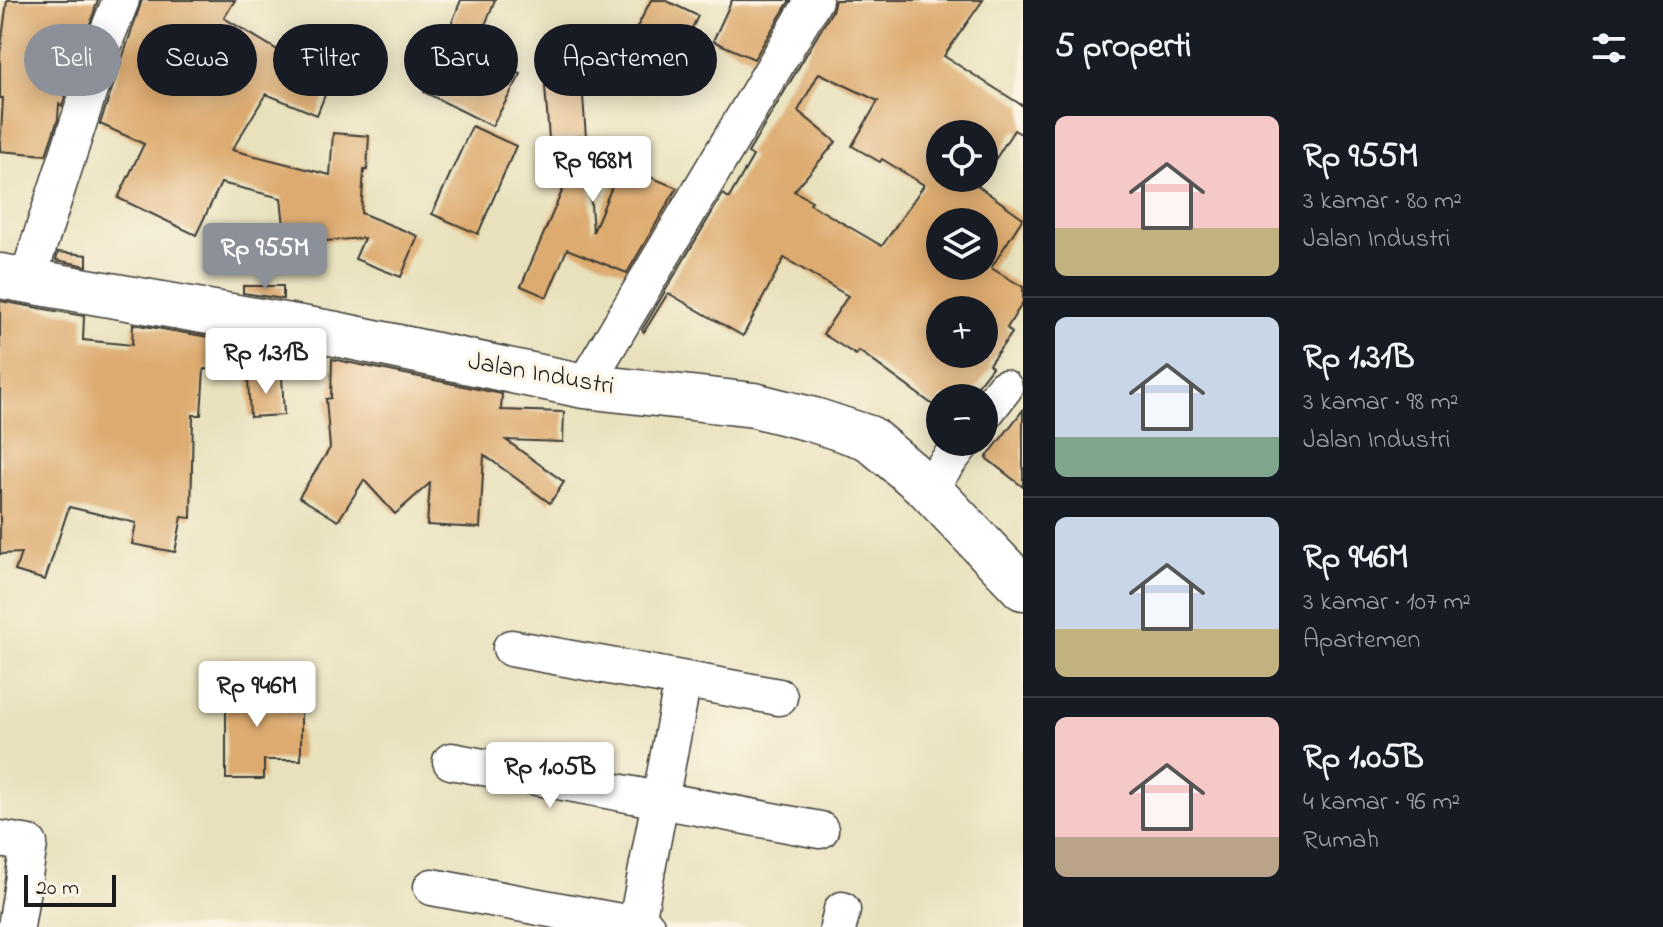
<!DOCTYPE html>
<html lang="id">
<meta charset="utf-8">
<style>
body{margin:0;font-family:"Indie Flower",sans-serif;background:#242831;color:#f1f3f6;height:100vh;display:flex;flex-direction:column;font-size:30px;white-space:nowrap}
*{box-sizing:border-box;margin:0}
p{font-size:26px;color:#9ea1a6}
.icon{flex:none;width:44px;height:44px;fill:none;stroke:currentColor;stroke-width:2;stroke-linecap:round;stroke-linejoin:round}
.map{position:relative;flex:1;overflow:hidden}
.details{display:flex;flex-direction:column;background:#171b24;width:640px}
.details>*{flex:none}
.hud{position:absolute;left:24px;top:24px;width:760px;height:72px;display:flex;gap:16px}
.fabs{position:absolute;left:926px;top:120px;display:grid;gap:16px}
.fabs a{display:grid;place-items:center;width:72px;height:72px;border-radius:50%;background:#171b24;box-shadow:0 4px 20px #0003;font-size:40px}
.scale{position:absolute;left:24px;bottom:20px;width:92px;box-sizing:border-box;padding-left:8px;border:4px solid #1c1c1c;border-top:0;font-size:22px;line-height:28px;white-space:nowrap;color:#1c1c1c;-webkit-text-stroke:6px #fcf5e5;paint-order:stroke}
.price{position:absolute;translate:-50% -68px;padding:0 18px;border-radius:8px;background:#fff;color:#222;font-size:26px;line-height:52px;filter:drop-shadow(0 2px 4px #0008)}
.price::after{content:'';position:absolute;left:50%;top:48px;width:24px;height:18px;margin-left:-12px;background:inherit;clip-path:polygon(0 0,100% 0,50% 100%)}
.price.current{background:#8c9099;color:#fff}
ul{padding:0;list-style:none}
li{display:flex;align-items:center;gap:24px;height:200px;padding:0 32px}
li+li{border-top:2px solid #363941}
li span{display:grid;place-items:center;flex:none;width:224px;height:160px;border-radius:12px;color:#555}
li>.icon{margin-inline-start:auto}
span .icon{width:96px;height:96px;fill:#fffc;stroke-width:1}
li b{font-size:34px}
h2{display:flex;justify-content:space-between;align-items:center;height:96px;padding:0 32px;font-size:34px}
.tag{padding:0 28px;border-radius:36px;background:#171b24;box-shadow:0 4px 20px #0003;font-size:28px;line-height:72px}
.tag.current{background:#8c9099;color:#fff}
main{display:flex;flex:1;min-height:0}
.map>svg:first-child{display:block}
</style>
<main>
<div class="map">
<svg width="1023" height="927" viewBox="0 0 1023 927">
<rect width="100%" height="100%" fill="#fcf5e5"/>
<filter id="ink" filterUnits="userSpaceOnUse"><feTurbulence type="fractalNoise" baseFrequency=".0125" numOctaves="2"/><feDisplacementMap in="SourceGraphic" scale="16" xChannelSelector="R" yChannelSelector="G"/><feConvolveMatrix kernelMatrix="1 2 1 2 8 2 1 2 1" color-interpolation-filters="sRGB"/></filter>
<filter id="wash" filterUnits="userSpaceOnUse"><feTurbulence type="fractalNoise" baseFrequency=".006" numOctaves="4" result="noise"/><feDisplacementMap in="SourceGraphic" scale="32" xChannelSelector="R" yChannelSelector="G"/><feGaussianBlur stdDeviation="1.8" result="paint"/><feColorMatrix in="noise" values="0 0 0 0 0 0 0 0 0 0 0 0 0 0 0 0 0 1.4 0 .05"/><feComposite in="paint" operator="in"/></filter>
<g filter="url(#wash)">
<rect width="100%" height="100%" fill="#e8e1bc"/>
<g id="blocks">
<g fill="#ddab70" fill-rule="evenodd">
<path d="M 7,0 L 98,0 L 62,106 L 59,104 L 58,119 L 46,155 L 0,151 L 3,98 L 0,98 L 0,54 Z"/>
<path d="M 142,0 L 235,0 L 224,18 L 296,61 L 300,52 L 336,67 L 317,115 L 266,94 L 232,150 L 330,175 L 333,133 L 369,136 L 367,170 L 364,170 L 361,213 L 418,236 L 401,277 L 355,259 L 364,238 L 286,244 L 281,198 L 221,183 L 196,235 L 118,198 L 144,144 L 100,124 Z"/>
<path d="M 461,0 L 495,0 L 475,50 L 521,74 L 492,126 L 424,92 Z"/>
<path d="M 651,0 L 665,0 L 698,16 L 679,55 L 634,33 Z"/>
<path d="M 732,0 L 790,0 L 754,59 L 713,41 Z"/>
<path d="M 835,0 L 983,0 L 944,56 L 1023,106 L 1023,135 L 1014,130 L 984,177 L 984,134 L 940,134 L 940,178 L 983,178 L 978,186 L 1023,218 L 991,268 L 1023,287 L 1023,302 L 1007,328 L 1012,333 L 989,364 L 992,367 L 968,398 L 940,398 L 940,410 L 859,351 L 856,355 L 823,334 L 848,296 L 784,258 L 743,336 L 668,293 L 644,332 L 642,330 L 723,194 L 729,198 L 753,156 L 748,153 L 832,11 ZM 819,73 L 878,101 L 852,146 L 880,162 L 882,159 L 924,185 L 882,246 L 810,204 L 812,201 L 794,191 L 836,142 L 798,111 ZM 940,222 L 984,222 L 984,266 L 940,266 ZM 940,310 L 984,310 L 984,354 L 940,354 Z"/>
<path d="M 582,83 L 593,232 L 621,165 L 677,188 L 627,273 L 567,249 L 547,297 L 521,286 L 586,136 L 549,139 L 545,86 Z"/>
<path d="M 472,126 L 516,146 L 478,234 L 432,214 Z"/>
<path d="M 58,252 L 87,255 L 87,266 L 56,260 Z"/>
<path d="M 243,286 L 283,286 L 283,299 L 243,293 Z"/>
<path d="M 0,301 L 84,316 L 83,340 L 132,345 L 133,324 L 226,340 L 224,370 L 204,369 L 201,415 L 193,415 L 191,518 L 182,517 L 175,552 L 132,544 L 136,523 L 69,507 L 45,580 L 15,571 L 21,553 L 0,554 Z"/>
<path d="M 332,359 L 502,394 L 501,410 L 564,412 L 563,442 L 506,440 L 564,482 L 550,503 L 484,455 L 480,528 L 427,525 L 430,483 L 395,514 L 364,480 L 338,521 L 299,497 L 330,448 L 326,399 L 331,398 Z"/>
<path d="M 282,376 L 284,415 L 250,417 L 248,378 Z"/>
<path d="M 1023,410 L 1023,487 L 986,458 Z"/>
<path d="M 226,674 L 264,674 L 264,710 L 301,710 L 301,760 L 264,760 L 264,779 L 226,779 Z"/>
</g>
</g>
</g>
<g filter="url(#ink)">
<use href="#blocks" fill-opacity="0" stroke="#3b3a34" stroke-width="2"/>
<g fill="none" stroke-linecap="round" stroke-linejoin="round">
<g stroke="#3b3a34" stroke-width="39">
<g id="minor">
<path d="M 27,281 L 107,35 L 121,0"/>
<path d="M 584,386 L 814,0"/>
<path d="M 984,414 L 1004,388"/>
<path d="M 928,488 L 963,442"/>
<path d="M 511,648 L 779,697"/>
<path d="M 451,761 L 820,830"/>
<path d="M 0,839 L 29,844 L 16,927"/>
<path d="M 432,887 L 647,927"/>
<path d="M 636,927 L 683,680"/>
<path d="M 838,927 L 842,910"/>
</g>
</g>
<g stroke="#3b3a34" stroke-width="47">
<path id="primary" d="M 0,276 L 336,334 L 584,386 L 754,405 L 814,420 L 869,438 L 928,488 L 1023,588"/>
</g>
<use href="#minor" stroke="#fff" stroke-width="36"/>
<use href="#primary" stroke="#fff" stroke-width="44"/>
</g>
</g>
<g text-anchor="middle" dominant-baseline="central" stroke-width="7" stroke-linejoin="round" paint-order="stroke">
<g font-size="26" fill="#1c1c1c" stroke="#fcf5e5">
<text transform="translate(541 375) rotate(10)">Jalan Industri</text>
</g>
</g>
</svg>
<div class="fabs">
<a><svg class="icon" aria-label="locate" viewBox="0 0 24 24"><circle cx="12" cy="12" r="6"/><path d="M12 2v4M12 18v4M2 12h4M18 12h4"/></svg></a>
<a><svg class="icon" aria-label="layers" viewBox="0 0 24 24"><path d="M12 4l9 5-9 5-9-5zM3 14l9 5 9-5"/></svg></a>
<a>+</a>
<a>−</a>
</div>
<div class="scale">20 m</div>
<b class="price" style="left:593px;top:204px">Rp 968M</b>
<b class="price current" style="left:265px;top:291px">Rp 955M</b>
<b class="price" style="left:266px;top:396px">Rp 1.31B</b>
<b class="price" style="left:257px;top:729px">Rp 946M</b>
<b class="price" style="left:550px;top:810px">Rp 1.05B</b>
<div class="hud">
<a class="tag current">Beli</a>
<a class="tag">Sewa</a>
<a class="tag">Filter</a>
<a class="tag">Baru</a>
<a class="tag">Apartemen</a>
</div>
</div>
<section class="details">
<h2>5 properti<svg class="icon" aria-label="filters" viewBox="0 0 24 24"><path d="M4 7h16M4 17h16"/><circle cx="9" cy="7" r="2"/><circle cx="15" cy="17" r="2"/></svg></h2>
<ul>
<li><span style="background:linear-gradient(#f6c9c9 70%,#c2b280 0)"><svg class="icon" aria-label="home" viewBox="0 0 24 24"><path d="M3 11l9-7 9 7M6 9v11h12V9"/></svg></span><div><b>Rp 955M</b><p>3 kamar · 80 m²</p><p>Jalan Industri</p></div></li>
<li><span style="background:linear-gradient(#c9d6e8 75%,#7fa58c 0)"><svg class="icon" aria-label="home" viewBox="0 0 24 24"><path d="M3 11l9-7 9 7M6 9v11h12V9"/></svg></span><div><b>Rp 1.31B</b><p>3 kamar · 98 m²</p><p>Jalan Industri</p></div></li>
<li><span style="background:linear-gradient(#c9d6e8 70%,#c2b280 0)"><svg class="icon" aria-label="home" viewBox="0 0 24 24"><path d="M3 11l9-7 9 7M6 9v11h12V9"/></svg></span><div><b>Rp 946M</b><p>3 kamar · 107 m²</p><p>Apartemen</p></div></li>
<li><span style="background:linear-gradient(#f6c9c9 75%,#b9a48a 0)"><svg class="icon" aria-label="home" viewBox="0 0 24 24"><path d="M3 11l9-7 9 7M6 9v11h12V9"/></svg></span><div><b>Rp 1.05B</b><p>4 kamar · 96 m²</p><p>Rumah</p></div></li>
</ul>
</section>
</main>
